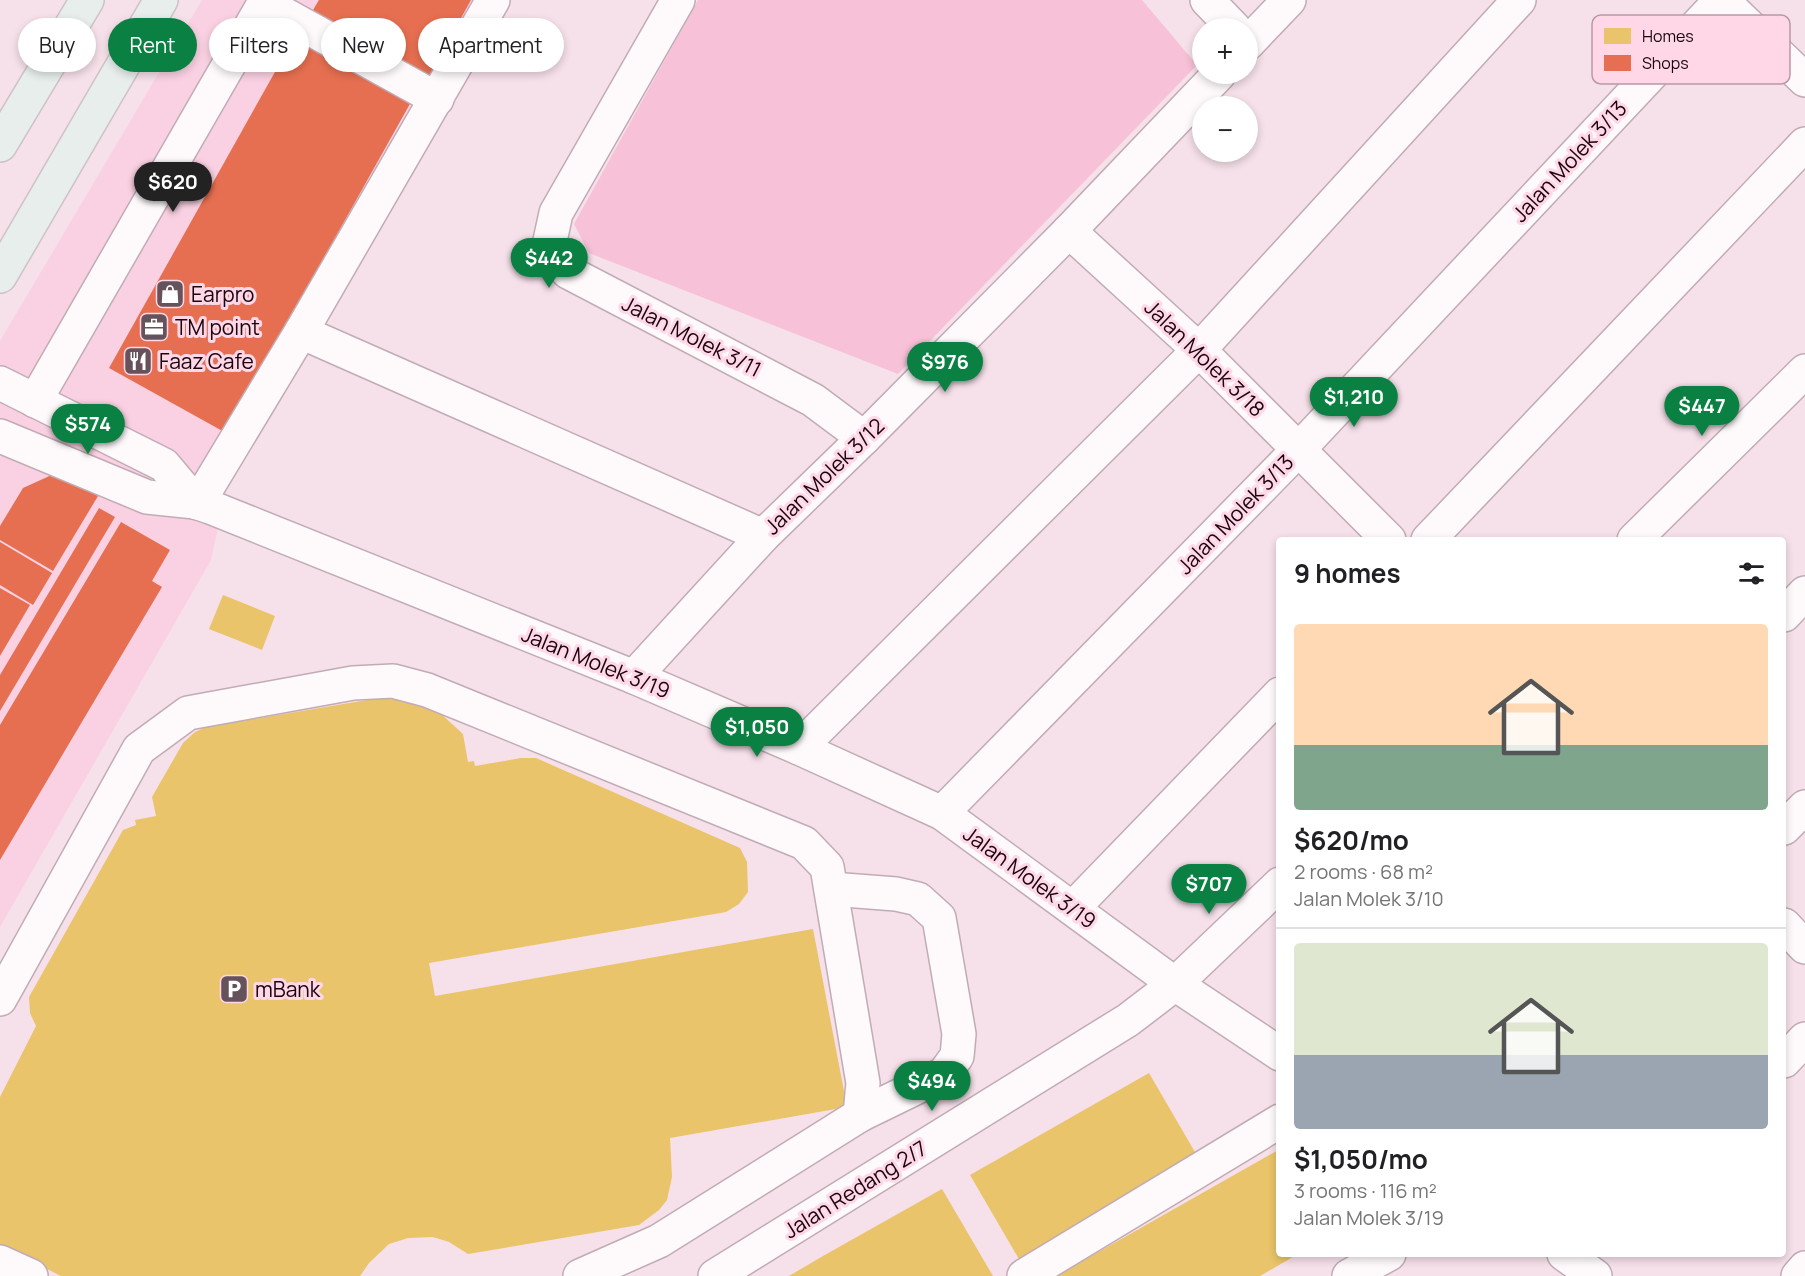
<!DOCTYPE html>
<meta charset="utf-8">
<style>
body{margin:0;font-family:Manrope,sans-serif;background:#f2f2f2;color:#202124;height:100vh;display:flex;flex-direction:column;font-size:22px;white-space:nowrap}
*{box-sizing:border-box;margin:0}
p{font-size:20px;color:#757577}
.icon{flex:none;width:33px;height:33px;fill:none;stroke:currentColor;stroke-width:2;stroke-linecap:round;stroke-linejoin:round}
.map{position:relative;flex:1;overflow:hidden}
.panel{position:absolute;left:1276px;top:537px;width:510px;height:720px;display:flex;flex-direction:column;background:#fff;border-radius:6px;box-shadow:0 3px 9px #0003}
.panel>*{flex:none}
.top-card{position:absolute;left:18px;top:18px;width:570px;height:54px;display:flex;gap:12px}
.fabs{position:absolute;left:1192px;top:18px;display:grid;gap:12px}
.fabs a{display:grid;place-items:center;width:66px;height:66px;border-radius:50%;background:#fff;box-shadow:0 3px 9px #0003;font-size:30px}
.price{position:absolute;translate:-50% -51px;padding:0 14px;border-radius:21px;background:#0b8043;color:#fff;font-size:20px;line-height:39px;filter:drop-shadow(0 2px 3px #0008)}
.price::after{content:'';position:absolute;left:50%;top:36px;width:18px;height:14px;margin-left:-9px;background:inherit;clip-path:polygon(0 0,100% 0,50% 100%)}
.price.current{background:#222;color:#fff}
ul{padding:0;list-style:none}
li{display:grid;align-content:center;gap:12px;height:318px;padding:0 18px}
li+li{border-top:2px solid #e0e0e0}
li span{display:grid;place-items:center;height:186px;border-radius:6px;color:#555}
li>.icon{margin-inline-start:auto}
span .icon{width:108px;height:108px;fill:#fffc;stroke-width:1}
li b{font-size:26px}
h2{display:flex;justify-content:space-between;align-items:center;height:72px;padding:0 18px;font-size:26px}
.chip{padding:0 21px;border-radius:27px;background:#fff;box-shadow:0 3px 9px #0003;font-size:21px;line-height:54px}
.chip.current{background:#0b8043;color:#fff}
.map>svg:first-child{display:block}
</style>
<div class="map">
<svg width="1805" height="1276" viewBox="0 0 1805 1276">
<rect width="100%" height="100%" fill="#f6e0e9"/>
<path fill="#fad1e2" d="M 202,0 L 498,0 L 232,463 L 211,560 L 0,927 L 0,341 Z"/>
<path fill="#f7c1d7" d="M 698,0 L 1142,0 L 1197,65 L 898,374 L 589,253 L 574,224 Z"/>
<g fill="#e9c46a">
<path d="M 223,595 L 275,616 L 262,650 L 209,629 Z"/>
<path d="M 379,698 L 399,700 L 439,712 L 463,734 L 468,762 L 474,761 L 475,766 L 521,758 L 536,758 L 740,848 L 747,862 L 748,892 L 739,904 L 726,912 L 429,963 L 435,996 L 813,929 L 847,1107 L 670,1138 L 672,1177 L 667,1200 L 659,1210 L 639,1225 L 468,1254 L 449,1242 L 433,1237 L 408,1238 L 389,1244 L 369,1263 L 360,1276 L 61,1276 L 0,1245 L 0,1097 L 36,1026 L 30,1013 L 29,997 L 123,830 L 136,825 L 135,820 L 156,816 L 152,797 L 183,743 L 195,732 L 206,727 Z"/>
<path d="M 1149,1073 L 1199,1159 L 1020,1261 L 970,1175 Z"/>
<path d="M 1280,1149 L 1280,1254 L 1298,1254 L 1260,1276 L 1056,1276 Z"/>
<path d="M 942,1189 L 993,1276 L 789,1276 L 823,1256 Z"/>
</g>
<g fill="#e76f51">
<path d="M 319,0 L 471,0 L 424,85 L 307,20 Z"/>
<path d="M 294,38 L 411,102 L 226,433 L 109,368 Z"/>
<path d="M 56,473 L 98,496 L 53,571 L 0,540 L 0,526 L 23,488 Z"/>
<path d="M 99,508 L 115,517 L 0,711 L 0,675 Z"/>
<path d="M 121,522 L 170,550 L 152,581 L 162,587 L 0,860 L 0,725 Z"/>
<path d="M 0,542 L 52,573 L 33,605 L 0,585 Z"/>
<path d="M 0,588 L 30,605 L 0,656 Z"/>
</g>
<g fill="none" stroke-linecap="round" stroke-linejoin="round">
<g stroke="#c1acb5" stroke-width="36">
<g id="minor">
<path d="M 678,0 L 556,213 L 548,250 L 568,272 L 813,400 L 864,438"/>
<path d="M 1207,0 L 1234,28"/>
<path d="M 1722,0 L 1805,80"/>
<path d="M 264,3 L 437,99"/>
<path d="M 1248,43 L 1289,0"/>
<path d="M 1069,231 L 1199,350 L 1389,540"/>
<path d="M 301,332 L 763,536"/>
<path d="M 0,383 L 164,465 L 195,502"/>
<path d="M 35,401 L 266,0"/>
<path d="M 0,436 L 147,497 L 195,502 L 210,507 L 634,677 L 799,748 L 942,813 L 1175,984 L 1280,1054"/>
<path d="M 198,503 L 301,332 L 493,0"/>
<path d="M 1428,540 L 1805,144"/>
<path d="M 1634,540 L 1805,371"/>
<path d="M 1784,615 L 1805,593"/>
<path d="M 634,677 L 763,536 L 864,438 L 1069,231 L 1219,74"/>
<path d="M 799,748 L 1199,350 L 1519,0"/>
<path d="M 942,813 L 1299,449 L 1721,0"/>
<path d="M 1784,828 L 1805,807"/>
<path d="M 831,889 L 896,894 L 918,899 L 939,918 L 959,1034 L 957,1056 L 944,1074 L 860,1115"/>
<path d="M 1073,908 L 1280,694"/>
<path d="M 1784,925 L 1805,947"/>
<path d="M 0,999 L 139,749 L 188,713 L 353,683 L 393,681 L 427,690 L 804,843 L 827,867 L 863,1083 L 860,1115 L 659,1241 L 580,1276"/>
<path d="M 1784,1061 L 1805,1039"/>
<path d="M 1564,1254 L 1595,1276"/>
<path d="M 0,1262 L 31,1276"/>
<path d="M 715,1276 L 1128,1020 L 1175,984 L 1280,884"/>
<path d="M 1024,1276 L 1280,1121"/>
<path d="M 1349,1276 L 1389,1254"/>
<path d="M 1798,1276 L 1805,1268"/>
</g>
</g>
<g stroke="#cec2c7" stroke-width="36">
<g id="major">
<path d="M 0,145 L 87,0"/>
<path d="M 0,276 L 161,0"/>
</g>
</g>
<use href="#minor" stroke="#fefafc" stroke-width="33"/>
<use href="#major" stroke="#e7eeec" stroke-width="33"/>
</g>
<defs>
<g id="shop-square" transform="scale(1.5)"><rect x="-9" y="-9" width="18" height="18" rx="4" fill="#66525b" stroke="#ffd7e7"/><path d="M-5-2.5h2.3a2.7 3.5 0 0 1 5.4 0H5L5.5 6h-11ZM-1.5-2.5h3a1.5 2.3 0 0 0-3 0Z" fill="#fff"/></g>
<g id="office-square" transform="scale(1.5)"><rect x="-9" y="-9" width="18" height="18" rx="4" fill="#66525b" stroke="#ffd7e7"/><path d="M-6-3h4V-5.5h4V-3h4V5H-6ZM-1-4.5V-3h2v-1.5ZM-6 0V1H6V0Z" fill="#fff"/></g>
<g id="restaurant-square" transform="scale(1.5)"><rect x="-9" y="-9" width="18" height="18" rx="4" fill="#66525b" stroke="#ffd7e7"/><path d="M-5-6h1v4h1v-4h1v4h1v-4h1v5L-1.5 .5V6h-2V.5L-5-1ZM5-6V6H3V1.5H1.5Q1.5-4 5-6Z" fill="#fff"/></g>
<g id="parking-square" transform="scale(1.5)"><rect x="-9" y="-9" width="18" height="18" rx="4" fill="#66525b" stroke="#ffd7e7"/><path d="M-3.5-5.5H1a3.5 3.5 0 0 1 0 7H-1V5.5H-3.5ZM-1-3.4V-.6H.8a1.4 1.4 0 0 0 0-2.8Z" fill="#fff"/></g>
</defs>
<g fill-rule="evenodd">
<use href="#shop-square" x="170" y="294"/>
<use href="#office-square" x="154" y="327"/>
<use href="#restaurant-square" x="138" y="361"/>
<use href="#parking-square" x="234" y="989"/>
</g>
<g text-anchor="middle" dominant-baseline="central" stroke-width="6" stroke-linejoin="round" paint-order="stroke">
<g font-size="21" fill="#19050e" stroke="#ffd7e7">
<text transform="translate(1569 161) rotate(-47)">Jalan Molek 3/13</text>
<text transform="translate(692 336) rotate(27)">Jalan Molek 3/11</text>
<text transform="translate(1205 358) rotate(44)">Jalan Molek 3/18</text>
<text transform="translate(824 476) rotate(-44)">Jalan Molek 3/12</text>
<text transform="translate(1235 514) rotate(-46)">Jalan Molek 3/13</text>
<text transform="translate(596 662) rotate(22)">Jalan Molek 3/19</text>
<text transform="translate(1030 877) rotate(36)">Jalan Molek 3/19</text>
<text transform="translate(855 1189) rotate(-32)">Jalan Redang 2/7</text>
</g>
<g font-size="21" fill="#19050e" stroke="#ffd7e7" text-anchor="start">
<text x="191" y="294">Earpro</text>
<text x="175" y="327">TM point</text>
<text x="159" y="361">Faaz Cafe</text>
<text x="255" y="989">mBank</text>
</g>
</g>
<rect x="1592" y="15" width="198" height="69" rx="9" fill="#ffd7e7" stroke="#ba98a6" stroke-width="1.5"/>
<rect x="1604" y="28" width="27" height="16" fill="#e9c46a"/>
<rect x="1604" y="55" width="27" height="16" fill="#e76f51"/>
<g font-size="16" fill="#19050e">
<text x="1642" y="42">Homes</text>
<text x="1642" y="69">Shops</text>
</g>
</svg>
<div class="fabs">
<a>+</a>
<a>−</a>
</div>
<b class="price current" style="left:173px;top:213px">$620</b>
<b class="price" style="left:549px;top:289px">$442</b>
<b class="price" style="left:945px;top:393px">$976</b>
<b class="price" style="left:1354px;top:428px">$1,210</b>
<b class="price" style="left:1702px;top:437px">$447</b>
<b class="price" style="left:88px;top:455px">$574</b>
<b class="price" style="left:757px;top:758px">$1,050</b>
<b class="price" style="left:1209px;top:915px">$707</b>
<b class="price" style="left:932px;top:1112px">$494</b>
<div class="top-card">
<a class="chip">Buy</a>
<a class="chip current">Rent</a>
<a class="chip">Filters</a>
<a class="chip">New</a>
<a class="chip">Apartment</a>
</div>
<section class="panel">
<h2>9 homes<svg class="icon" aria-label="filters" viewBox="0 0 24 24"><path d="M4 7h16M4 17h16"/><circle cx="9" cy="7" r="2"/><circle cx="15" cy="17" r="2"/></svg></h2>
<ul>
<li><span style="background:linear-gradient(#ffd9b3 65%,#7fa58c 0)"><svg class="icon" aria-label="home" viewBox="0 0 24 24"><path d="M3 11l9-7 9 7M6 9v11h12V9"/></svg></span><div><b>$620/mo</b><p>2 rooms · 68 m²</p><p>Jalan Molek 3/10</p></div></li>
<li><span style="background:linear-gradient(#dfe7d0 60%,#9aa5b1 0)"><svg class="icon" aria-label="home" viewBox="0 0 24 24"><path d="M3 11l9-7 9 7M6 9v11h12V9"/></svg></span><div><b>$1,050/mo</b><p>3 rooms · 116 m²</p><p>Jalan Molek 3/19</p></div></li>
</ul>
</section>
</div>
